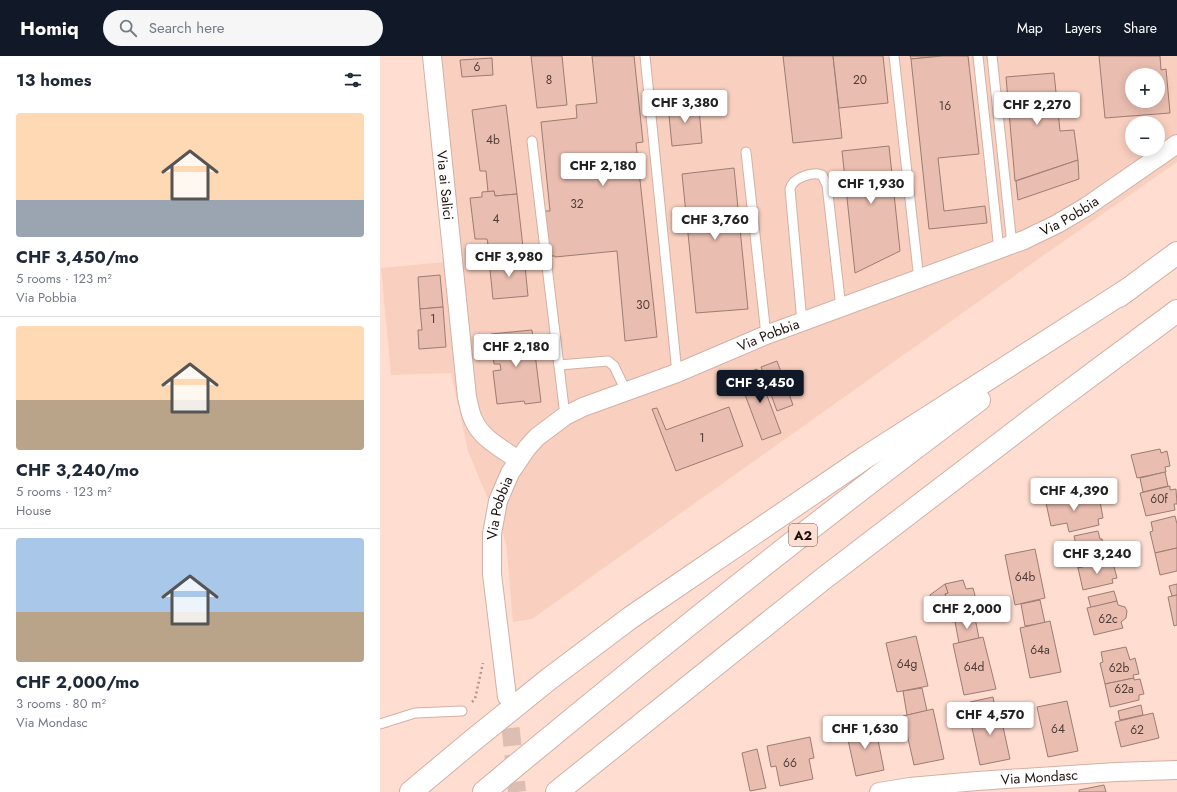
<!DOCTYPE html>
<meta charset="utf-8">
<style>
body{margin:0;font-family:Jost,sans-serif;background:#f6f6f7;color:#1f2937;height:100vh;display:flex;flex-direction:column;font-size:15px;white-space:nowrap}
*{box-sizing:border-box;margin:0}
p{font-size:13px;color:#747a83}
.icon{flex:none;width:22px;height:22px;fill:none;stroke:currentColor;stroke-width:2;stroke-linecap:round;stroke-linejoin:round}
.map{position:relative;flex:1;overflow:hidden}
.drawer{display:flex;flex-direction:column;background:#fff;width:380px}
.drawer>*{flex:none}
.buttons{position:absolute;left:745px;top:12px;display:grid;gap:8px}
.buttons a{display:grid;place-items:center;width:40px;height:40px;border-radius:50%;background:#fff;box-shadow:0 2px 10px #0003;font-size:20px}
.price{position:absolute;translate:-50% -34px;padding:0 9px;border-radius:4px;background:#fff;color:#222;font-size:13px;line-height:26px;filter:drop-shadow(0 1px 2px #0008)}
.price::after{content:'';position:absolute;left:50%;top:24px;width:12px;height:9px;margin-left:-6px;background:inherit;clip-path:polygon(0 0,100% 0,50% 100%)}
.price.selected{background:#111827;color:#fff}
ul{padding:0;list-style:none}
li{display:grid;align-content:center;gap:8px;height:212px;padding:0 16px}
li+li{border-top:1px solid #e0e1e3}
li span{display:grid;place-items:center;height:124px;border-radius:4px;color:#555}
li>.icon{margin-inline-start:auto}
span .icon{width:72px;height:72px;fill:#fffc;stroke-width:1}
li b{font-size:17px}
h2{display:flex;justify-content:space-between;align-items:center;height:48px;padding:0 16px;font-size:17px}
header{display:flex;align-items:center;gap:24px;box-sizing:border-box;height:56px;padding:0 20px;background:#111827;color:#fff}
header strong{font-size:19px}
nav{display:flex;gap:22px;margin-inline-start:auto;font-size:14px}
.search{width:280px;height:36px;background:#f6f6f7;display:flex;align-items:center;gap:10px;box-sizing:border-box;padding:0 14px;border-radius:22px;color:#747a83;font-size:15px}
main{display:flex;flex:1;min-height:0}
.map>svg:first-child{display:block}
</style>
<header>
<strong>Homiq</strong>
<div class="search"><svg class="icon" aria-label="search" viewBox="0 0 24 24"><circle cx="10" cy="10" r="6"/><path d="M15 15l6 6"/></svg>Search here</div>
<nav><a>Map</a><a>Layers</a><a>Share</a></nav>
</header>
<main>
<section class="drawer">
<h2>13 homes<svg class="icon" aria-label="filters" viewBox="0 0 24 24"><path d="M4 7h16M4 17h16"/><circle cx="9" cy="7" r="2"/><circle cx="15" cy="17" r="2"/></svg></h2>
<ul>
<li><span style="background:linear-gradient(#ffd9b3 70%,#9aa5b1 0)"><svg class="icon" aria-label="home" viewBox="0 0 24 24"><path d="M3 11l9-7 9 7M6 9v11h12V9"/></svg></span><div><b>CHF 3,450/mo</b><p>5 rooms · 123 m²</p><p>Via Pobbia</p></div></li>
<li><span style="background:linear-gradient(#ffd9b3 60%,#b9a48a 0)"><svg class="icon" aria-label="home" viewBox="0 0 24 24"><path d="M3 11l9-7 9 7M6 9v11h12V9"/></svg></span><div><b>CHF 3,240/mo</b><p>5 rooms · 123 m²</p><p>House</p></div></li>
<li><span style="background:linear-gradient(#a9c7e8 60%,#b9a48a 0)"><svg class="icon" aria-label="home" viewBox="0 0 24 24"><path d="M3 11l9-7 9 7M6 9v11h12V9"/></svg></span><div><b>CHF 2,000/mo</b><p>3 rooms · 80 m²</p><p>Via Mondasc</p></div></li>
</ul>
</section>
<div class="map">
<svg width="797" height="736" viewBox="0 0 797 736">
<rect width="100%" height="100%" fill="#ffddd0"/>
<path fill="#f9cfbf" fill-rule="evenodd" d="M 43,0 L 797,0 L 797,106 L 654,206 L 152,563 L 133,566 L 126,486 L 88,395 L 71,317 L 11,319 L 1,212 L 66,206 ZM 752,19 L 778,19 L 778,45 L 752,45 ZM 752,67 L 778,67 L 778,93 L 752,93 Z"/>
<g fill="#e9bdb0" stroke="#9c7c73" fill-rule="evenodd">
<path d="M 151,0 L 182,0 L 187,49 L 157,52 Z"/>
<path d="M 212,0 L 254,0 L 263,86 L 256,87 L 277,281 L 245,285 L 237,195 L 175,201 L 175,200 L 169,200 L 164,155 L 170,155 L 161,66 L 197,62 L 196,49 L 217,47 Z"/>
<path d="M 403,0 L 453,0 L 462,82 L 413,87 Z"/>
<path d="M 453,0 L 503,0 L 508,47 L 459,52 Z"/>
<path d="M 530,0 L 562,0 L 531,3 Z"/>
<path d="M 562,0 L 588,0 L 599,98 L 558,102 L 564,155 L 605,150 L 607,167 L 549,173 L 531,3 Z"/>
<path d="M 719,0 L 780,0 L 781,14 L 786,13 L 790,57 L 725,62 ZM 752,19 L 778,19 L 778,45 L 752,45 Z"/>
<path d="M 112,2 L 113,19 L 82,21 L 80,4 Z"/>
<path d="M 674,17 L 680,75 L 694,74 L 698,104 L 635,125 L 626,21 Z"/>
<path d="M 314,47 L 315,52 L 319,52 L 322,87 L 292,90 L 288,49 Z"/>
<path d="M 126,49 L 137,138 L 115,140 L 114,135 L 108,136 L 106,115 L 100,115 L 92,54 Z"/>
<path d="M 509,90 L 520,195 L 475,217 L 462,95 Z"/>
<path d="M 698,104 L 699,123 L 638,144 L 636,125 Z"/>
<path d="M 354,112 L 368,253 L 316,257 L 302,118 Z"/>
<path d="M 114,135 L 115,140 L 137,138 L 144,200 L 104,204 L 103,189 L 108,188 L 107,183 L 95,183 L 90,142 L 102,141 L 102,136 Z"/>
<path d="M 144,200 L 148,240 L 113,243 L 109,204 Z"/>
<path d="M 60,219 L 63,251 L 40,253 L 38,221 Z"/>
<path d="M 63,251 L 66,291 L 39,293 L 38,274 L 42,274 L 40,253 Z"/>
<path d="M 152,274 L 161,346 L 145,348 L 144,345 L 117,348 L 113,315 L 121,314 L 120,308 L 114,308 L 111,278 Z"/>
<path d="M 397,305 L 413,349 L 397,355 L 381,311 Z"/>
<path d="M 377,313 L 401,377 L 382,384 L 358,320 Z"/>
<path d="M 349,351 L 363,390 L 296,415 L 272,353 L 277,352 L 286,374 Z"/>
<path d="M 780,393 L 781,397 L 787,395 L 790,410 L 785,411 L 786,416 L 757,422 L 751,399 Z"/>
<path d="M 785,416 L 788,430 L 763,436 L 760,422 Z"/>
<path d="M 790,430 L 790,434 L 796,433 L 797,448 L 794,448 L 795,454 L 766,460 L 760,437 Z"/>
<path d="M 683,434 L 685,443 L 696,440 L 697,445 L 712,442 L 713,446 L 720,445 L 723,462 L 718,463 L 719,469 L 689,476 L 687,467 L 671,470 L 666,447 Z"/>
<path d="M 795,460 L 797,468 L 797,492 L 775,497 L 770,476 L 773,475 L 771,466 Z"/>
<path d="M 718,475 L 720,483 L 722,483 L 723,487 L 728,486 L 732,501 L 726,502 L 727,505 L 698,512 L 693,490 L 696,489 L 694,480 Z"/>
<path d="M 797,492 L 797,515 L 780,519 L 775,497 Z"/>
<path d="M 655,493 L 665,542 L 635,549 L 625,499 Z"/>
<path d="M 727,505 L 727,508 L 733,507 L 737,522 L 732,523 L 733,527 L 703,534 L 698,512 Z"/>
<path d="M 583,524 L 586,533 L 593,532 L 600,560 L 572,566 L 565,538 L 568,537 L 565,528 Z"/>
<path d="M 565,528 L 568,537 L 565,538 L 569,554 L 554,557 L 550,539 Z"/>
<path d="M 797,528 L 797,539 L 792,540 L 789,530 Z"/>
<path d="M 734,535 L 737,545 L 711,552 L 708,541 Z"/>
<path d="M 797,539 L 797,569 L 794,570 L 788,541 Z"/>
<path d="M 660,544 L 665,567 L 645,570 L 641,548 Z"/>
<path d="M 737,545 L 738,549 L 745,551 L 747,555 L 746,562 L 741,566 L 743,572 L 714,579 L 707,552 Z"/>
<path d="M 595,562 L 599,582 L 579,587 L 575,566 Z"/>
<path d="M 670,565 L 681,616 L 650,622 L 640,572 Z"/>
<path d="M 536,580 L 548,630 L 517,636 L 506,587 Z"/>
<path d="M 603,581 L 616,633 L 584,639 L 573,588 Z"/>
<path d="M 746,591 L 750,604 L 755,602 L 759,618 L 753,619 L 754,622 L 725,628 L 720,607 L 723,606 L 721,596 Z"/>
<path d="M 754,622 L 754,624 L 760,623 L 764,638 L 759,639 L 759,644 L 730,651 L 725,628 Z"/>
<path d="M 542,632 L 547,655 L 527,659 L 523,635 Z"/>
<path d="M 613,641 L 615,652 L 593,657 L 590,646 Z"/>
<path d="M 687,645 L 698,695 L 668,701 L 657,651 Z"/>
<path d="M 761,649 L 763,659 L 740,664 L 738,655 Z"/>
<path d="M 619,652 L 630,703 L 600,709 L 589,658 Z"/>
<path d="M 553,653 L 564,703 L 534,709 L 523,660 Z"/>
<path d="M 773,657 L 779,682 L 741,691 L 735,666 Z"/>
<path d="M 495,669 L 504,714 L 476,720 L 466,675 Z"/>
<path d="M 430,681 L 434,702 L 429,703 L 433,723 L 400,730 L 396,710 L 391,711 L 387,690 Z"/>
<path d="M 377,693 L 386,732 L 370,735 L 362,697 Z"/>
<path d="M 724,729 L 726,736 L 699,736 L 699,734 Z"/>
</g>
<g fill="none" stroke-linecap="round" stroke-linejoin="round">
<path stroke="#ddbeb3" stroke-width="18" stroke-dasharray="18 9" stroke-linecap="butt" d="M 128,645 L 137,736"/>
<g stroke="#d2b1a5" stroke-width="11">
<g id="lane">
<path d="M 265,0 L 297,317"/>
<path d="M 514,0 L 539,224"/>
<path d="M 598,0 L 619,194"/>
<path d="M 612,0 L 632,189"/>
<path d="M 152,85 L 185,360"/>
<path d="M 366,96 L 386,279"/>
<path d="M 422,266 L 410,133 C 412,122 433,115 442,119 L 447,129 L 461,252"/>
<path d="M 179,309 L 228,305 L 234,310 L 246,335"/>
<path d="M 0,668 L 35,657 L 82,655"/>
</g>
</g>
<g stroke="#d2b1a5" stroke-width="20">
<g id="street">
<path id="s1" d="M 52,0 L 87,341 C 89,349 90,358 94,365 C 102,383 123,393 138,404"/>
<path id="s2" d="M 127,641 L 112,518 L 112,478 L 118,445 L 130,417 L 147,392 L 157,381 L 185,360 L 203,351 L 297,317 L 386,279 L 644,184 L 677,168 L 706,151 L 797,88"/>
<path id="s3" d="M 499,736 L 530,731 L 597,725 L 736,716 L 797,714"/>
</g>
</g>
<g stroke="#d2b1a5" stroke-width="24">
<g id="highway">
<path d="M 739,240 L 797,197"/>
<path d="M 31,736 L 92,685 L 169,623 L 250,562 L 486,401 L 750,232"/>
<path d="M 104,736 C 266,601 430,470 599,344"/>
<path d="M 177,736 L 443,523 L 664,354 L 797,255"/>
</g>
</g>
<path stroke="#b1978d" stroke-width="2.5" stroke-dasharray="2 3" stroke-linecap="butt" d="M 92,646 L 95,643 L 103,607"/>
<use href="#lane" stroke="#fff" stroke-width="9"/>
<use href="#street" stroke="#fff" stroke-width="18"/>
<use href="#highway" stroke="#fff" stroke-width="22"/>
</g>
<g text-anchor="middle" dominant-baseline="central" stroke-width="4" stroke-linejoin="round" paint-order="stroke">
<g font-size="12" fill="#4f3b35">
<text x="97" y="11">6</text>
<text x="169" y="24">8</text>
<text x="480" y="24">20</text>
<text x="565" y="50">16</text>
<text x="113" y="84">4b</text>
<text x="197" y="148">32</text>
<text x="116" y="163">4</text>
<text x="263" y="249">30</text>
<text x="53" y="263">1</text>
<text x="322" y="382">1</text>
<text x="779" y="443">60f</text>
<text x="645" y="521">64b</text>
<text x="728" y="563">62c</text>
<text x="660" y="594">64a</text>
<text x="527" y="608">64g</text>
<text x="594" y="611">64d</text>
<text x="739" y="612">62b</text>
<text x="744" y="633">62a</text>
<text x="678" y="673">64</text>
<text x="757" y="674">62</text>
<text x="410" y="707">66</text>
</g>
<rect fill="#ffddd0" stroke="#604e47" stroke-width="1" x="409" y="468" width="28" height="22" rx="3"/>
<g font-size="13" font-weight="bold" fill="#1c100c">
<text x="423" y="479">A2</text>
</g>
<g font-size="14" fill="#1c100c" stroke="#ffddd0">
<text stroke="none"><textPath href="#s1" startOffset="130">Via ai Salici</textPath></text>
<text stroke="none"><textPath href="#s2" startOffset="851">Via Pobbia</textPath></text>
<text stroke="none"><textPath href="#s2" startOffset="527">Via Pobbia</textPath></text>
<text stroke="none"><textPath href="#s2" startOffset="191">Via Pobbia</textPath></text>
<text stroke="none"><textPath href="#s3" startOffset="161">Via Mondasc</textPath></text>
</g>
</g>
</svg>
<div class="buttons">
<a>+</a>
<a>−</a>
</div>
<b class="price" style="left:305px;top:68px">CHF 3,380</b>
<b class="price" style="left:657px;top:70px">CHF 2,270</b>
<b class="price" style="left:223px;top:131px">CHF 2,180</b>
<b class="price" style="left:491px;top:149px">CHF 1,930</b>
<b class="price" style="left:335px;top:185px">CHF 3,760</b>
<b class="price" style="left:129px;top:222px">CHF 3,980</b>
<b class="price" style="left:136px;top:312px">CHF 2,180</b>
<b class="price selected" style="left:380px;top:348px">CHF 3,450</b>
<b class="price" style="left:694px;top:456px">CHF 4,390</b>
<b class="price" style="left:717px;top:519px">CHF 3,240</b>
<b class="price" style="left:587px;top:574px">CHF 2,000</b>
<b class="price" style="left:610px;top:680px">CHF 4,570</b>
<b class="price" style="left:485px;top:694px">CHF 1,630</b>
</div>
</main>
